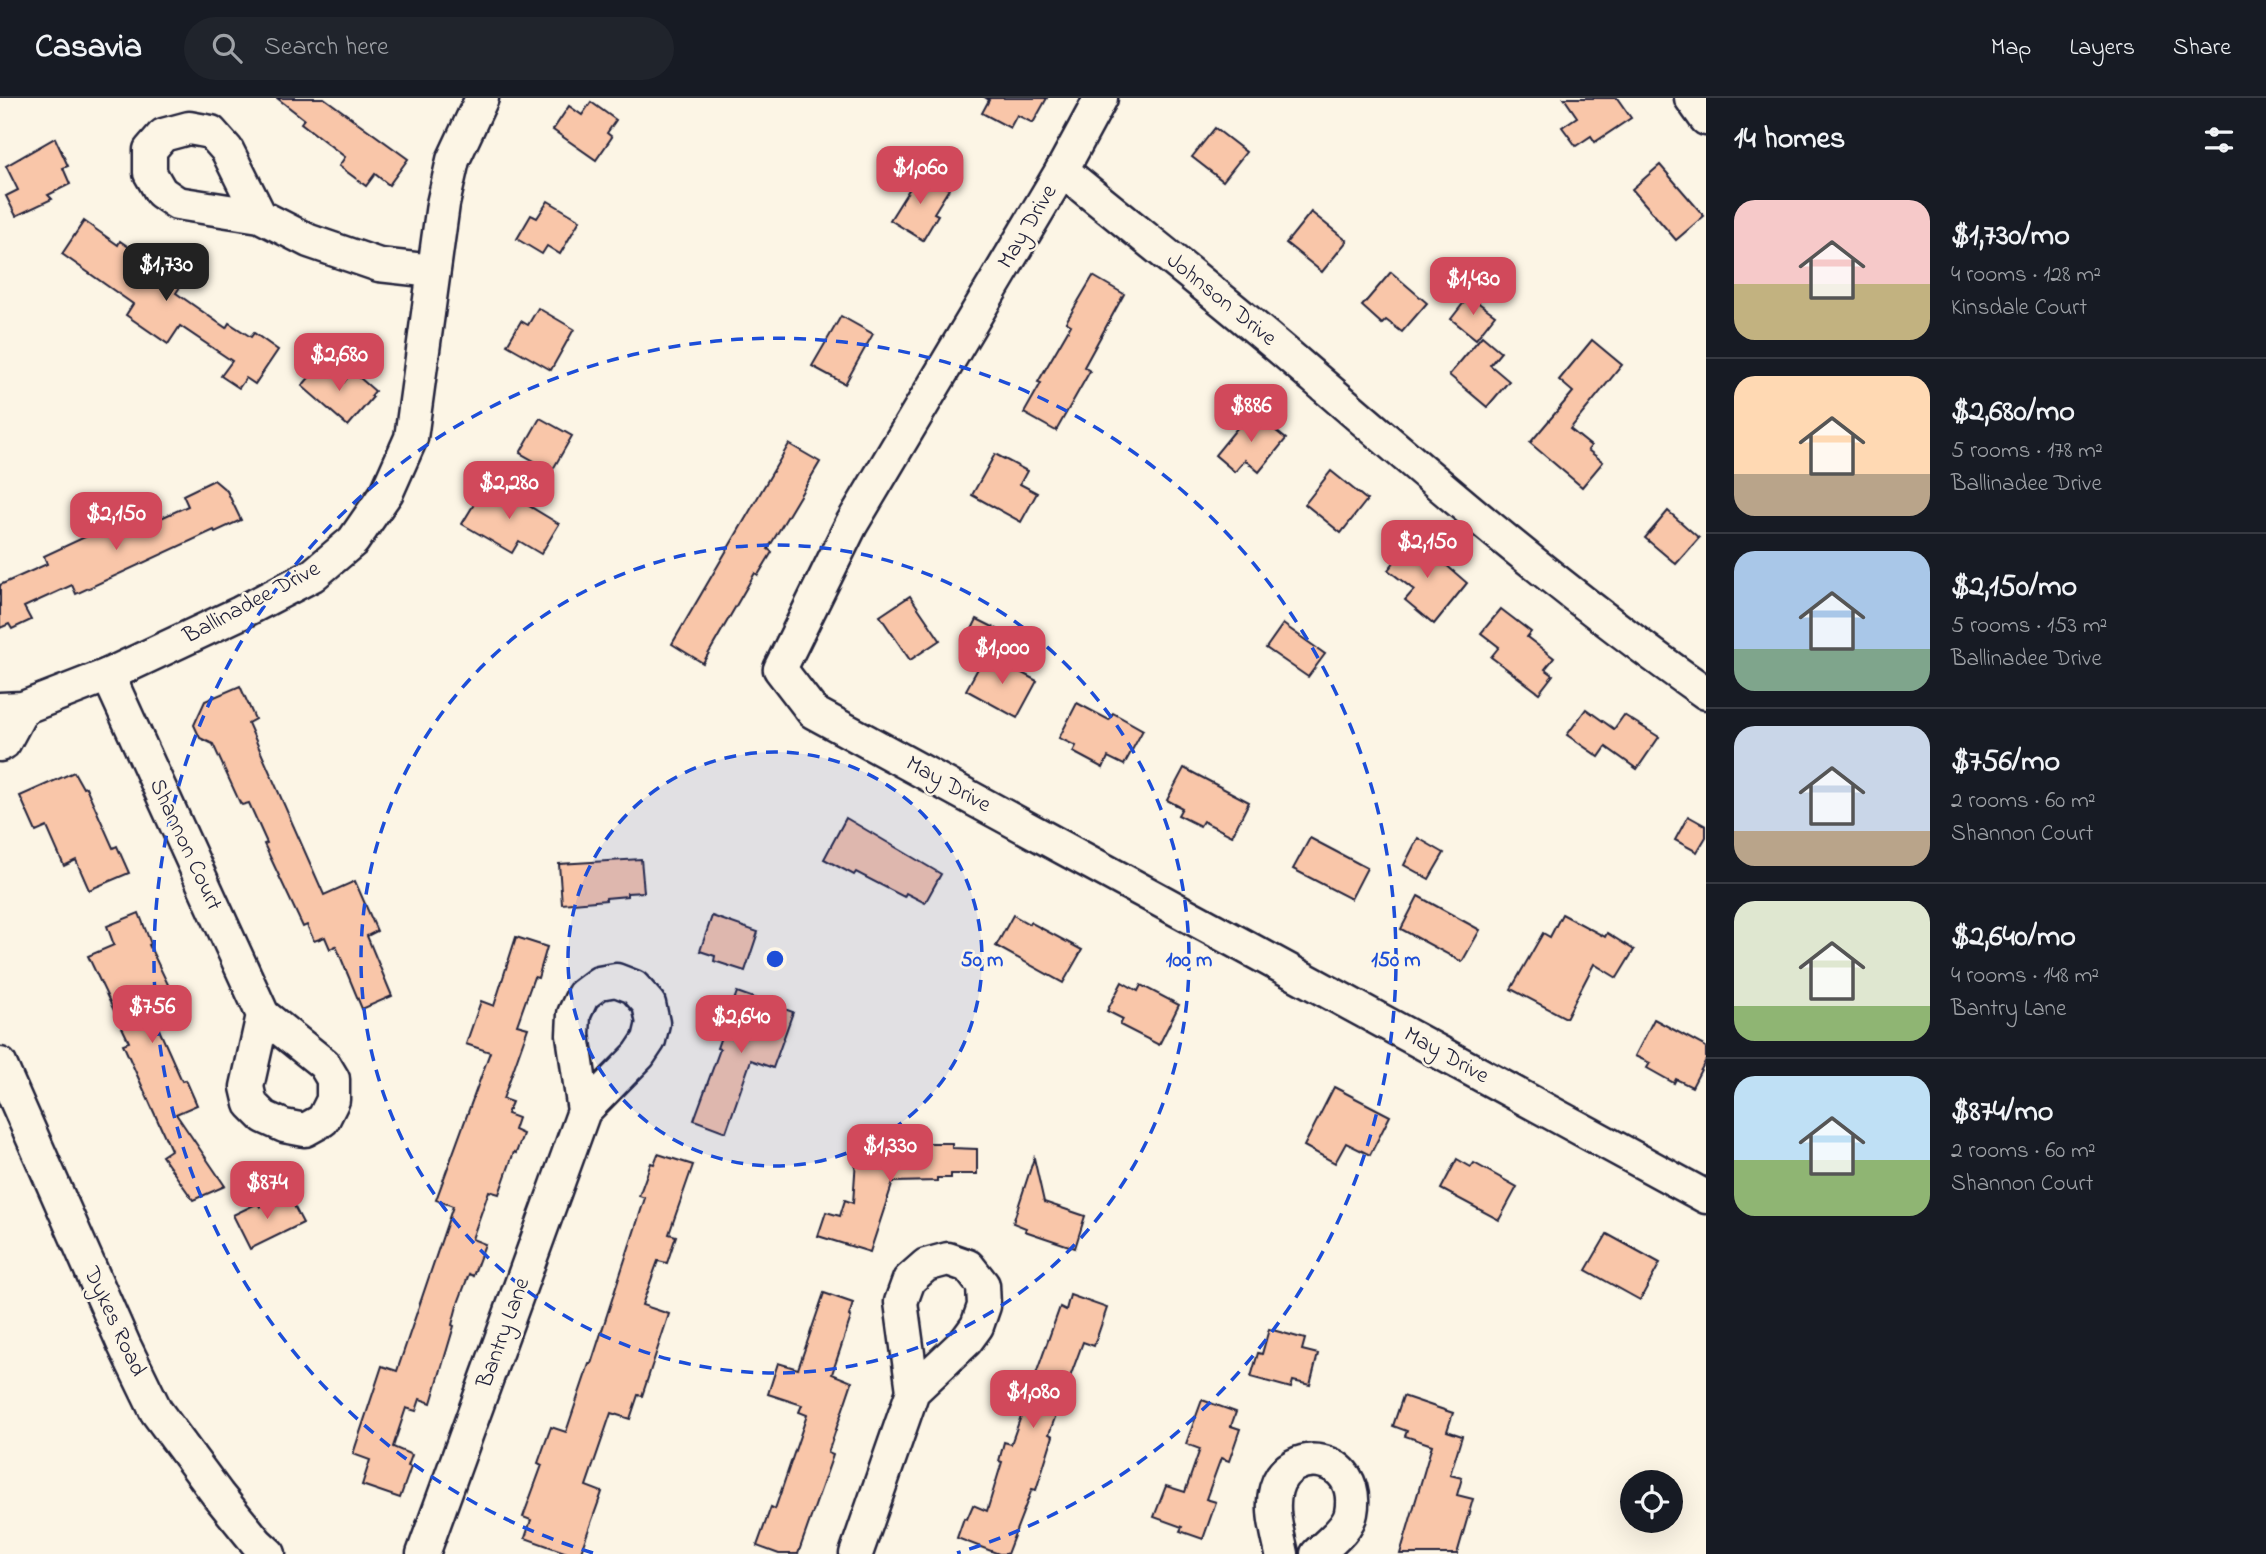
<!DOCTYPE html>
<meta charset="utf-8">
<style>
body{margin:0;font-family:"Indie Flower",sans-serif;background:#20242c;color:#f1f3f6;height:100vh;display:flex;flex-direction:column;font-size:26px;white-space:nowrap}
*{box-sizing:border-box;margin:0}
p{font-size:23px;color:#9ea1a6}
.icon{flex:none;width:38px;height:38px;fill:none;stroke:currentColor;stroke-width:2;stroke-linecap:round;stroke-linejoin:round}
.map{position:relative;flex:1;overflow:hidden}
.panel{display:flex;flex-direction:column;background:#171b24;width:560px}
.panel>*{flex:none}
.buttons{position:absolute;left:1620px;top:1372px;display:grid;gap:14px}
.buttons a{display:grid;place-items:center;width:63px;height:63px;border-radius:50%;background:#171b24;box-shadow:0 7px 28px #0002;font-size:35px}
.price{position:absolute;translate:-50% -60px;padding:0 16px;border-radius:14px;background:#d1495b;color:#fff;font-size:23px;line-height:46px;filter:drop-shadow(0 2px 4px #0008)}
.price::after{content:'';position:absolute;left:50%;top:42px;width:21px;height:16px;margin-left:-10px;background:inherit;clip-path:polygon(0 0,100% 0,50% 100%)}
.price.current{background:#222;color:#fff}
ul{padding:0;list-style:none}
li{display:flex;align-items:center;gap:21px;height:175px;padding:0 28px}
li+li{border-top:2px solid #363941}
li span{display:grid;place-items:center;flex:none;width:196px;height:140px;border-radius:21px;color:#555}
li>.icon{margin-inline-start:auto}
span .icon{width:84px;height:84px;fill:#fffc;stroke-width:1}
li b{font-size:30px}
h2{display:flex;justify-content:space-between;align-items:center;height:84px;padding:0 28px;font-size:30px}
header{display:flex;align-items:center;gap:42px;box-sizing:border-box;height:98px;padding:0 35px;background:#171b24;border-bottom:2px solid #363941}
header strong{font-size:33px}
nav{display:flex;gap:38px;margin-inline-start:auto;font-size:24px}
.search{width:490px;height:63px;background:#20242c;display:flex;align-items:center;gap:18px;box-sizing:border-box;padding:0 24px;border-radius:38px;color:#9ea1a6;font-size:26px}
main{display:flex;flex:1;min-height:0}
.map>svg:first-child{display:block}
</style>
<header>
<strong>Casavia</strong>
<div class="search"><svg class="icon" aria-label="search" viewBox="0 0 24 24"><circle cx="10" cy="10" r="6"/><path d="M15 15l6 6"/></svg>Search here</div>
<nav><a>Map</a><a>Layers</a><a>Share</a></nav>
</header>
<main>
<div class="map">
<svg width="1706" height="1456" viewBox="0 0 1706 1456">
<rect width="100%" height="100%" fill="#fcf5e5"/>
<filter id="ink" filterUnits="userSpaceOnUse"><feTurbulence type="fractalNoise" baseFrequency=".0143" numOctaves="2"/><feDisplacementMap in="SourceGraphic" scale="14" xChannelSelector="R" yChannelSelector="G"/><feConvolveMatrix kernelMatrix="1 2 1 2 8 2 1 2 1" color-interpolation-filters="sRGB"/></filter>
<g filter="url(#ink)">
<g fill="#f9c6a9" stroke="#22223b" stroke-width="2">
<path d="M 277,0 L 324,0 L 408,61 L 389,87 L 375,76 L 366,88 L 339,68 L 345,59 L 301,25 L 304,21 Z"/>
<path d="M 986,0 L 1047,0 L 1033,25 L 1017,17 L 1010,30 L 982,15 L 989,2 Z"/>
<path d="M 1564,0 L 1617,0 L 1631,20 L 1595,44 L 1591,38 L 1576,48 L 1562,29 L 1577,19 Z"/>
<path d="M 591,4 L 616,22 L 607,35 L 612,39 L 596,62 L 553,32 L 569,8 L 582,17 Z"/>
<path d="M 1215,30 L 1246,54 L 1223,83 L 1192,59 Z"/>
<path d="M 55,40 L 68,68 L 63,70 L 70,86 L 48,97 L 52,101 L 16,118 L 6,98 L 18,92 L 6,68 Z"/>
<path d="M 1660,67 L 1704,118 L 1676,142 L 1632,91 Z"/>
<path d="M 920,74 L 949,91 L 934,115 L 938,117 L 923,142 L 890,122 Z"/>
<path d="M 548,103 L 580,122 L 560,156 L 547,148 L 542,156 L 517,141 L 531,117 L 537,120 Z"/>
<path d="M 1311,114 L 1347,143 L 1322,174 L 1286,145 Z"/>
<path d="M 84,123 L 118,147 L 120,143 L 182,186 L 176,195 L 226,230 L 229,225 L 251,239 L 254,235 L 278,252 L 255,286 L 246,280 L 239,290 L 221,278 L 232,263 L 180,228 L 168,246 L 126,217 L 133,206 L 62,156 Z"/>
<path d="M 1391,174 L 1427,205 L 1402,234 L 1386,222 L 1382,226 L 1362,208 Z"/>
<path d="M 1093,178 L 1124,196 L 1084,269 L 1090,273 L 1056,333 L 1024,315 L 1041,285 L 1038,284 L 1071,227 L 1066,224 Z"/>
<path d="M 1469,198 L 1495,217 L 1476,241 L 1451,221 Z"/>
<path d="M 538,210 L 574,231 L 551,272 L 507,247 L 521,223 L 528,227 Z"/>
<path d="M 841,218 L 873,236 L 845,286 L 812,268 Z"/>
<path d="M 1482,238 L 1501,254 L 1490,267 L 1509,283 L 1487,309 L 1449,277 Z"/>
<path d="M 1592,242 L 1622,267 L 1570,331 L 1591,348 L 1588,352 L 1603,364 L 1582,389 L 1530,345 L 1573,294 L 1559,282 Z"/>
<path d="M 322,264 L 344,284 L 352,273 L 375,293 L 371,298 L 373,299 L 348,328 L 302,288 Z"/>
<path d="M 1251,313 L 1286,341 L 1259,374 L 1245,362 L 1235,374 L 1215,357 Z"/>
<path d="M 540,320 L 572,338 L 552,373 L 520,355 Z"/>
<path d="M 789,346 L 820,364 L 768,451 L 772,454 L 758,477 L 755,475 L 703,565 L 672,546 Z"/>
<path d="M 995,356 L 1027,373 L 1020,386 L 1037,395 L 1021,424 L 972,397 Z"/>
<path d="M 1331,373 L 1367,402 L 1341,435 L 1305,406 Z"/>
<path d="M 214,382 L 227,393 L 241,422 L 215,434 L 214,432 L 76,496 L 72,487 L 24,509 L 31,522 L 12,531 L 9,526 L 0,530 L 0,487 L 47,466 L 44,458 L 117,424 L 123,437 L 188,408 L 183,397 Z"/>
<path d="M 488,383 L 559,426 L 541,456 L 519,443 L 512,455 L 462,426 Z"/>
<path d="M 1668,413 L 1699,440 L 1676,466 L 1645,440 Z"/>
<path d="M 1414,439 L 1467,485 L 1434,526 L 1405,502 L 1414,492 L 1388,472 Z"/>
<path d="M 910,498 L 940,542 L 910,562 L 880,518 Z"/>
<path d="M 1501,511 L 1531,534 L 1527,539 L 1554,560 L 1545,571 L 1553,577 L 1539,595 L 1491,559 L 1499,549 L 1481,535 Z"/>
<path d="M 977,521 L 997,531 L 984,557 L 964,547 Z"/>
<path d="M 1283,526 L 1325,556 L 1308,579 L 1266,550 Z"/>
<path d="M 986,556 L 1037,583 L 1017,620 L 966,592 Z"/>
<path d="M 240,588 L 255,621 L 248,625 L 324,797 L 355,783 L 377,833 L 367,838 L 392,898 L 362,911 L 336,848 L 330,851 L 325,839 L 314,843 L 307,827 L 303,829 L 264,746 L 267,745 L 249,705 L 242,707 L 240,705 L 213,646 L 200,640 L 194,627 L 205,603 Z"/>
<path d="M 1077,605 L 1109,622 L 1113,615 L 1143,632 L 1124,667 L 1108,659 L 1103,670 L 1073,654 L 1076,648 L 1059,640 Z"/>
<path d="M 1586,611 L 1614,631 L 1624,617 L 1659,639 L 1637,671 L 1606,649 L 1599,659 L 1567,637 Z"/>
<path d="M 1184,670 L 1249,704 L 1232,738 L 1203,723 L 1200,728 L 1178,717 L 1182,710 L 1167,702 Z"/>
<path d="M 74,674 L 83,690 L 86,689 L 113,750 L 117,748 L 129,775 L 89,792 L 76,762 L 64,768 L 47,729 L 36,734 L 20,698 Z"/>
<path d="M 1688,718 L 1706,728 L 1706,739 L 1697,754 L 1675,742 Z"/>
<path d="M 846,720 L 941,776 L 925,805 L 906,795 L 904,799 L 856,774 L 854,777 L 824,761 Z"/>
<path d="M 1310,740 L 1367,770 L 1351,801 L 1293,771 Z"/>
<path d="M 1418,740 L 1444,755 L 1429,781 L 1404,767 Z"/>
<path d="M 641,761 L 644,794 L 627,795 L 627,798 L 606,800 L 606,802 L 562,806 L 559,766 Z"/>
<path d="M 1418,798 L 1480,832 L 1462,864 L 1401,831 Z"/>
<path d="M 139,815 L 151,846 L 149,847 L 175,901 L 168,905 L 174,919 L 157,927 L 182,983 L 186,982 L 197,1007 L 176,1016 L 225,1088 L 193,1102 L 162,1058 L 171,1052 L 123,946 L 129,944 L 88,858 L 114,847 L 107,828 Z"/>
<path d="M 1562,816 L 1605,839 L 1607,835 L 1634,852 L 1617,880 L 1594,866 L 1566,920 L 1511,891 L 1543,835 L 1550,839 Z"/>
<path d="M 1013,817 L 1029,826 L 1030,824 L 1082,852 L 1063,885 L 996,848 Z"/>
<path d="M 712,818 L 758,834 L 745,873 L 714,863 L 715,858 L 700,853 Z"/>
<path d="M 516,839 L 547,849 L 538,880 L 534,879 L 517,927 L 528,930 L 503,1001 L 512,1004 L 507,1016 L 518,1020 L 514,1032 L 523,1036 L 516,1055 L 514,1054 L 499,1096 L 489,1093 L 472,1141 L 485,1146 L 473,1178 L 469,1176 L 457,1208 L 452,1227 L 454,1228 L 431,1305 L 420,1301 L 416,1313 L 406,1310 L 393,1349 L 412,1357 L 408,1368 L 411,1369 L 400,1400 L 362,1387 L 370,1362 L 353,1356 L 382,1268 L 397,1273 L 453,1108 L 436,1102 L 490,954 L 466,946 L 481,903 L 494,908 Z"/>
<path d="M 1122,884 L 1138,893 L 1141,887 L 1179,907 L 1159,947 L 1120,927 L 1123,921 L 1107,913 Z"/>
<path d="M 737,894 L 793,914 L 773,970 L 751,962 L 726,1034 L 694,1022 L 720,951 L 717,950 Z"/>
<path d="M 1654,921 L 1706,949 L 1706,962 L 1692,989 L 1676,981 L 1674,985 L 1647,970 L 1650,965 L 1635,958 Z"/>
<path d="M 1334,989 L 1390,1018 L 1370,1057 L 1346,1045 L 1335,1065 L 1304,1048 Z"/>
<path d="M 875,1045 L 952,1045 L 952,1050 L 977,1051 L 977,1076 L 951,1076 L 951,1080 L 937,1080 L 937,1083 L 893,1084 L 870,1154 L 818,1138 L 826,1114 L 840,1118 L 845,1102 L 853,1105 L 857,1047 L 875,1048 Z"/>
<path d="M 658,1056 L 693,1067 L 669,1136 L 676,1138 L 667,1165 L 658,1163 L 642,1207 L 669,1216 L 642,1298 L 638,1297 L 630,1321 L 611,1315 L 586,1388 L 602,1394 L 580,1456 L 570,1456 L 525,1440 L 531,1422 L 523,1419 L 542,1367 L 538,1365 L 551,1329 L 566,1334 L 589,1266 L 591,1266 L 645,1100 L 639,1098 L 651,1065 L 654,1066 Z"/>
<path d="M 1034,1060 L 1044,1104 L 1085,1118 L 1075,1150 L 1025,1133 L 1026,1130 L 1013,1125 Z"/>
<path d="M 1457,1061 L 1471,1069 L 1474,1065 L 1517,1089 L 1499,1122 L 1441,1091 Z"/>
<path d="M 290,1100 L 303,1125 L 250,1151 L 233,1117 L 258,1105 L 260,1109 L 274,1102 L 276,1107 Z"/>
<path d="M 1607,1136 L 1660,1165 L 1640,1202 L 1586,1172 Z"/>
<path d="M 824,1195 L 853,1205 L 849,1218 L 851,1219 L 832,1276 L 852,1284 L 828,1355 L 833,1357 L 798,1456 L 779,1456 L 757,1448 L 771,1409 L 775,1411 L 807,1317 L 799,1314 L 802,1307 L 768,1296 L 778,1265 L 798,1271 Z"/>
<path d="M 1070,1197 L 1107,1210 L 1094,1248 L 1083,1244 L 1049,1336 L 1053,1338 L 1036,1392 L 1032,1391 L 1007,1456 L 999,1456 L 957,1440 L 964,1420 L 967,1421 L 973,1407 L 987,1413 L 1002,1364 L 999,1363 L 1004,1344 L 1011,1346 L 1060,1209 L 1066,1212 Z"/>
<path d="M 1269,1231 L 1305,1241 L 1302,1252 L 1318,1256 L 1310,1287 L 1293,1283 L 1291,1290 L 1251,1279 L 1258,1255 L 1262,1256 Z"/>
<path d="M 1403,1298 L 1453,1315 L 1447,1333 L 1462,1338 L 1450,1377 L 1462,1380 L 1457,1397 L 1473,1401 L 1457,1456 L 1400,1456 L 1432,1347 L 1405,1338 L 1407,1333 L 1393,1328 Z"/>
<path d="M 1202,1302 L 1236,1314 L 1231,1328 L 1240,1331 L 1229,1363 L 1221,1360 L 1206,1401 L 1216,1404 L 1203,1441 L 1180,1433 L 1182,1429 L 1154,1419 L 1166,1388 L 1185,1394 L 1200,1351 L 1186,1346 Z"/>
</g>
<g fill="none" stroke-linecap="round" stroke-linejoin="round">
<g stroke="#22223b" stroke-width="37">
<g id="minor">
<path d="M 1101,0 L 1062,72 L 851,427 L 780,571 L 813,614 L 1706,1099"/>
<path d="M 1691,0 L 1706,21"/>
<path d="M 1062,72 C 1142,138 1225,202 1303,270 C 1434,383 1564,496 1706,595"/>
<path d="M 260,118 L 177,105 L 161,94 L 150,75 L 150,52 L 163,37 L 189,30 L 211,34 L 227,52 L 260,118 L 309,143 L 379,167 L 433,173"/>
<path d="M 108,577 L 263,917 L 247,989 L 251,1006 L 264,1019 L 284,1028 L 305,1032 L 323,1022 L 333,1002 L 333,981 L 324,966 L 263,917"/>
<path d="M 0,611 L 23,610 L 108,577 L 240,515 L 313,477 L 353,443 L 387,394 L 411,340 L 443,106 L 453,62 L 482,0"/>
<path d="M 0,647 L 4,645 L 23,610"/>
<path d="M 0,966 L 124,1247 L 156,1313 L 218,1397 L 257,1445 L 269,1456"/>
<path d="M 423,1456 L 584,1013 L 639,957 L 649,942 L 653,925 L 649,906 L 634,889 L 616,882 L 599,885 L 583,897 L 574,916 L 573,937 L 584,1013"/>
<path d="M 856,1456 L 913,1293 L 901,1204 L 909,1182 L 926,1167 L 948,1161 L 968,1168 L 983,1187 L 984,1208 L 977,1228 L 966,1243 L 913,1293"/>
<path d="M 1282,1456 C 1278,1436 1270,1412 1276,1391 C 1288,1346 1362,1355 1351,1415 C 1348,1431 1328,1445 1317,1456"/>
</g>
</g>
<use href="#minor" stroke="#fcf5e5" stroke-width="32"/>
</g>
</g>
<circle cx="775" cy="861" r="207" fill="#1d4ed8" fill-opacity=".12"/>
<g fill="none" stroke="#1d4ed8" stroke-width="3.5" stroke-dasharray="12 9">
<circle cx="775" cy="861" r="207"/>
<circle cx="775" cy="861" r="414"/>
<path d="M593 1455A621 621 0 1 1 957 1455"/>
</g>
<g text-anchor="middle" dominant-baseline="central" stroke-width="5" stroke-linejoin="round" paint-order="stroke">
<g font-size="23" fill="#22223b" stroke="#fcf5e5">
<text transform="translate(1028 129) rotate(-59)">May Drive</text>
<text transform="translate(1221 202) rotate(39)">Johnson Drive</text>
<text transform="translate(252 505) rotate(-28)">Ballinadee Drive</text>
<text transform="translate(948 687) rotate(29)">May Drive</text>
<text transform="translate(185 747) rotate(65)">Shannon Court</text>
<text transform="translate(1446 958) rotate(29)">May Drive</text>
<text transform="translate(114 1224) rotate(65)">Dykes Road</text>
<text transform="translate(504 1235) rotate(-70)">Bantry Lane</text>
</g>
</g>
<circle cx="775" cy="861" r="10" fill="#1d4ed8" stroke="#fcf5e5" stroke-width="3.5"/>
<g font-size="21" text-anchor="middle" font-weight="bold" fill="#1d4ed8" stroke="#fcf5e5" stroke-width="5" stroke-linejoin="round" paint-order="stroke">
<text x="982" y="868">50 m</text>
<text x="1189" y="868">100 m</text>
<text x="1396" y="868">150 m</text>
</g>
</svg>
<div class="buttons">
<a><svg class="icon" aria-label="locate" viewBox="0 0 24 24"><circle cx="12" cy="12" r="6"/><path d="M12 2v4M12 18v4M2 12h4M18 12h4"/></svg></a>
</div>
<b class="price" style="left:920px;top:108px">$1,060</b>
<b class="price current" style="left:166px;top:205px">$1,730</b>
<b class="price" style="left:1473px;top:219px">$1,430</b>
<b class="price" style="left:339px;top:295px">$2,680</b>
<b class="price" style="left:1251px;top:346px">$886</b>
<b class="price" style="left:509px;top:423px">$2,280</b>
<b class="price" style="left:116px;top:454px">$2,150</b>
<b class="price" style="left:1427px;top:482px">$2,150</b>
<b class="price" style="left:1002px;top:588px">$1,000</b>
<b class="price" style="left:152px;top:947px">$756</b>
<b class="price" style="left:741px;top:957px">$2,640</b>
<b class="price" style="left:890px;top:1086px">$1,330</b>
<b class="price" style="left:267px;top:1123px">$874</b>
<b class="price" style="left:1033px;top:1332px">$1,080</b>
</div>
<section class="panel">
<h2>14 homes<svg class="icon" aria-label="filters" viewBox="0 0 24 24"><path d="M4 7h16M4 17h16"/><circle cx="9" cy="7" r="2"/><circle cx="15" cy="17" r="2"/></svg></h2>
<ul>
<li><span style="background:linear-gradient(#f6c9c9 60%,#c2b280 0)"><svg class="icon" aria-label="home" viewBox="0 0 24 24"><path d="M3 11l9-7 9 7M6 9v11h12V9"/></svg></span><div><b>$1,730/mo</b><p>4 rooms · 128 m²</p><p>Kinsdale Court</p></div></li>
<li><span style="background:linear-gradient(#ffd9b3 70%,#b9a48a 0)"><svg class="icon" aria-label="home" viewBox="0 0 24 24"><path d="M3 11l9-7 9 7M6 9v11h12V9"/></svg></span><div><b>$2,680/mo</b><p>5 rooms · 178 m²</p><p>Ballinadee Drive</p></div></li>
<li><span style="background:linear-gradient(#a9c7e8 70%,#7fa58c 0)"><svg class="icon" aria-label="home" viewBox="0 0 24 24"><path d="M3 11l9-7 9 7M6 9v11h12V9"/></svg></span><div><b>$2,150/mo</b><p>5 rooms · 153 m²</p><p>Ballinadee Drive</p></div></li>
<li><span style="background:linear-gradient(#c9d6e8 75%,#b9a48a 0)"><svg class="icon" aria-label="home" viewBox="0 0 24 24"><path d="M3 11l9-7 9 7M6 9v11h12V9"/></svg></span><div><b>$756/mo</b><p>2 rooms · 60 m²</p><p>Shannon Court</p></div></li>
<li><span style="background:linear-gradient(#dfe7d0 75%,#8fb573 0)"><svg class="icon" aria-label="home" viewBox="0 0 24 24"><path d="M3 11l9-7 9 7M6 9v11h12V9"/></svg></span><div><b>$2,640/mo</b><p>4 rooms · 148 m²</p><p>Bantry Lane</p></div></li>
<li><span style="background:linear-gradient(#bfe0f5 60%,#8fb573 0)"><svg class="icon" aria-label="home" viewBox="0 0 24 24"><path d="M3 11l9-7 9 7M6 9v11h12V9"/></svg></span><div><b>$874/mo</b><p>2 rooms · 60 m²</p><p>Shannon Court</p></div></li>
</ul>
</section>
</main>
